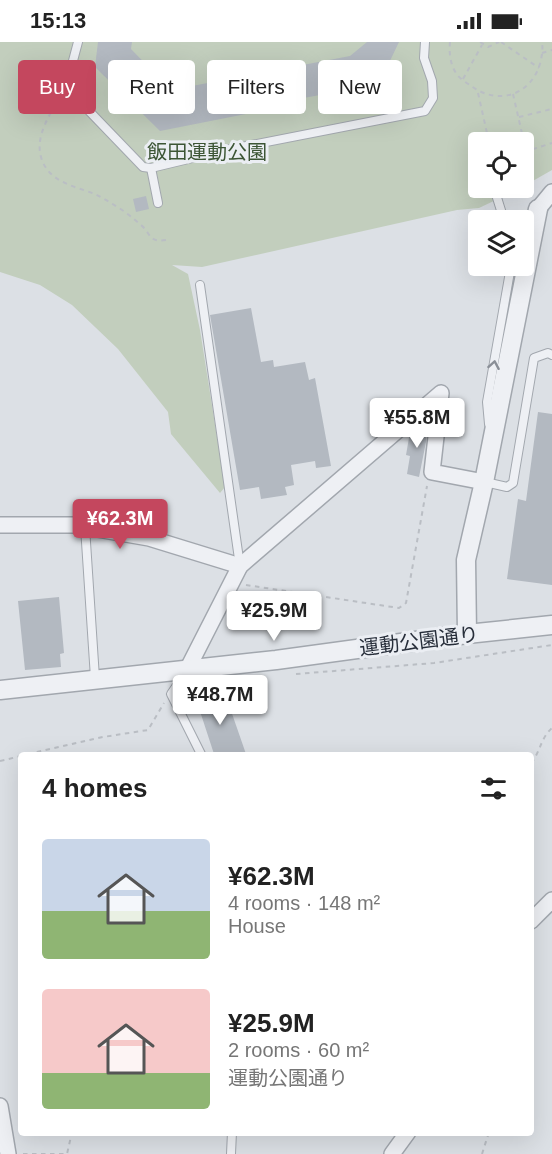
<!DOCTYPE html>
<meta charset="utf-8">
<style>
body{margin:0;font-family:Helvetica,"Noto Sans JP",sans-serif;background:#f2f2f2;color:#222;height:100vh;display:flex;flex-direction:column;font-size:22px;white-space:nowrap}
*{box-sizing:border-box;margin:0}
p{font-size:20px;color:#767676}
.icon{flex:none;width:33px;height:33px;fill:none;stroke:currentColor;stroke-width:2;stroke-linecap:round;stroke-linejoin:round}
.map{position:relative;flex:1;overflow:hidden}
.drawer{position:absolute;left:18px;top:710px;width:516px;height:384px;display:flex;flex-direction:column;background:#fff;border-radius:6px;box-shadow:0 6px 24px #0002}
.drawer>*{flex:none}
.top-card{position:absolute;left:18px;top:18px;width:516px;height:54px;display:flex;gap:12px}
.buttons{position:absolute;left:468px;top:90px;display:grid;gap:12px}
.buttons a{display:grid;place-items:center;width:66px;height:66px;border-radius:6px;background:#fff;box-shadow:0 6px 24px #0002;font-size:30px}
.price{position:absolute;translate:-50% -51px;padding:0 14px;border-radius:6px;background:#fff;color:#222;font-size:20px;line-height:39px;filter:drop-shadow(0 2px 3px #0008)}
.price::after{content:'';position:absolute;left:50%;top:36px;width:18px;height:14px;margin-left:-9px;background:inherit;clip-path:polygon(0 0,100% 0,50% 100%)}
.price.active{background:#c4475e;color:#fff}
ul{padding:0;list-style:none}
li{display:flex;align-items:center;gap:18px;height:150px;padding:0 24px}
li span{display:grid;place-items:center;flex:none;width:168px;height:120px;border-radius:6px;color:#555}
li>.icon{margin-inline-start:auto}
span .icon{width:72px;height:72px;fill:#fffc;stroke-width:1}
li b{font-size:26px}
h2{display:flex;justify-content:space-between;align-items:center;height:72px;padding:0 24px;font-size:26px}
.pill{padding:0 21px;border-radius:6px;background:#fff;box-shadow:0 6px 24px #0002;font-size:21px;line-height:54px}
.pill.active{background:#c4475e;color:#fff}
.status{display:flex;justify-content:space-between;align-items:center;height:42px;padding:0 30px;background:#fff;direction:ltr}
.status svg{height:16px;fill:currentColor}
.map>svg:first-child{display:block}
</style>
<div class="status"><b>15:13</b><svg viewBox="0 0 49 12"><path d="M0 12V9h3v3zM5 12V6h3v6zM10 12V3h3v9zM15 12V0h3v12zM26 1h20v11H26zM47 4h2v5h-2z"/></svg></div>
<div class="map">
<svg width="552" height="1112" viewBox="0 0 552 1112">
<rect width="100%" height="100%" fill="#dce0e5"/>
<path fill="#c2cebd" d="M 0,0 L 552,0 L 552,128 L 524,144 L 524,100 L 478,100 L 478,146 L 521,146 L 479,166 L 457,168 L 202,225 L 172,223 L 188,232 L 200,288 L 225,445 L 220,451 L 171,392 L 168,370 L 118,307 L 72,263 L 40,243 L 0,230 Z"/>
<g fill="#b3b9c1">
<path d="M 98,0 L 132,0 L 131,7 L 171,48 L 350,14 L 367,0 L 399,0 L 387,25 L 374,36 L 354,47 L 264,63 L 266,68 L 160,89 L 95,25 Z"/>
<path d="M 146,154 L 149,167 L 136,170 L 133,157 Z"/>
<path d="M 251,266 L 261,320 L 273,318 L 274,325 L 305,320 L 309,338 L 315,336 L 331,424 L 316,426 L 315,419 L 291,423 L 294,443 L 285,445 L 287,453 L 261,457 L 259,445 L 240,448 L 210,273 Z"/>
<path d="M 538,370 L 552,372 L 552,543 L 507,537 L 518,457 L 526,459 Z"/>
<path d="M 427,376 L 426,400 L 419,435 L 407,432 L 410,414 L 406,413 L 410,390 L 416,389 L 417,384 Z"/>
<path d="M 59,555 L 64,611 L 60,612 L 61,625 L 25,628 L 18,559 Z"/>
<path d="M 212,648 L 219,667 L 229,663 L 246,712 L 214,712 L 195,654 Z"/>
</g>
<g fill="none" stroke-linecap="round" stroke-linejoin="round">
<g stroke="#a2a7ae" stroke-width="10">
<g id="service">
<path d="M 78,0 L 66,45 L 143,125 L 151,126 L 226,108 L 425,69 L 433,56 L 432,39 L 424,16 L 425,0"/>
<path d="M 151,126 L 158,161"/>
<path d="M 494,146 L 504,178"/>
<path d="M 200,243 L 240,524"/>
<path d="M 489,382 L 487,360 L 511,224"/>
<path d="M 485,440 L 507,445 L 513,441 L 534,316 L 548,311 L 552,313"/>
<path d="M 85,485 L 95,636"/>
<path d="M 186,630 L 171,652 L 201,712"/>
<path d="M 231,1112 L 232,1090"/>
</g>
</g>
<g stroke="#a2a7ae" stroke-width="18">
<g id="minor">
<path d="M 538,167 L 552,150"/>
<path d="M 0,483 L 74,483 L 149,496 L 240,524"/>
<path d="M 187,628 L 240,524 L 441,351 L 432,430 L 484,440"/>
<path d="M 531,879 L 552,858"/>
<path d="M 0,1064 L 8,1112"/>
<path d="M 392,1112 L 408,1090"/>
</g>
</g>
<g stroke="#a2a7ae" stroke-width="21">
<g id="tertiary">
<path d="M 467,592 L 466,518 L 484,440 L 538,167"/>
<path d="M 0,648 L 276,618 L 467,592 L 552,583"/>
</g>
</g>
<g stroke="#babec4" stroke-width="2" stroke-dasharray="4.5 4.5" stroke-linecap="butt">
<path d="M 450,0 C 449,10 450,22 456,31 C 459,36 465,40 470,43 C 498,65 533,53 541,18 C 542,12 543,7 542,0"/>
<path d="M 480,0 L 488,5 L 499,0"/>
<path d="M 501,0 L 539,26"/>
<path d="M 542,11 L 552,8"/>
<path d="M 463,37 L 482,3"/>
<path d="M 478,51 L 489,100"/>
<path d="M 513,52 L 526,109"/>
<path d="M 60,55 C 50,72 35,94 41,115 C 48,140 74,144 95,152 C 103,156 111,161 119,166 C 127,171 134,177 141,183 C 151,191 148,201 166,198"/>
<path d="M 519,75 L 552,67"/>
<path d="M 524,110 L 552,101"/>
<path d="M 246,543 L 399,566 L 406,561 L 427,444"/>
<path d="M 296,632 L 434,621 L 552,603"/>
<path d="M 28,712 L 103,695 L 148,688 L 164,661"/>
<path d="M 0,719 L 21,714"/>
<path d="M 531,721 C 541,709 540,697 552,686"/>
<path d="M 23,1112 L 67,1112 L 72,1090"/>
<path d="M 482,1112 L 489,1090"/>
</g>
<use href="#service" stroke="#eef0f4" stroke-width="8"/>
<use href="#minor" stroke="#eef0f4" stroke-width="15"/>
<use href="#tertiary" stroke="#eef0f4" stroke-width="18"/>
</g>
<defs><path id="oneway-chevron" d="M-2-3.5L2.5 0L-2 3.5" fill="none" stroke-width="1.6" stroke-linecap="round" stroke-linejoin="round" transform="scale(1.5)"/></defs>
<use stroke="#8a8f97" href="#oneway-chevron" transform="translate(494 323) rotate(-80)"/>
<g text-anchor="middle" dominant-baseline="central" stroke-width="6" stroke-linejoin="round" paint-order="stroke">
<g font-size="20" fill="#3c5535" stroke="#ebeef3">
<text x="207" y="110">飯田運動公園</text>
</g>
<g font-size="20" fill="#272e3a" stroke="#ebeef3">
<text transform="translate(419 599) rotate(-7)">運動公園通り</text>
</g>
</g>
</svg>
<div class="buttons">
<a><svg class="icon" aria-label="locate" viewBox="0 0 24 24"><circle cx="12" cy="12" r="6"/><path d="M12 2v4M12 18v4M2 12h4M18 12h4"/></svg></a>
<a><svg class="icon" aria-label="layers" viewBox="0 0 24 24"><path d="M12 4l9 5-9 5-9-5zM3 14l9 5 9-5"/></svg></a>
</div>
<b class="price" style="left:417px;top:407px">¥55.8M</b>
<b class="price active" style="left:120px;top:508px">¥62.3M</b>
<b class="price" style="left:274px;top:600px">¥25.9M</b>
<b class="price" style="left:220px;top:684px">¥48.7M</b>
<div class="top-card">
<a class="pill active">Buy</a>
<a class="pill">Rent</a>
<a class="pill">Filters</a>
<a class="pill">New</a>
</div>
<section class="drawer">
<h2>4 homes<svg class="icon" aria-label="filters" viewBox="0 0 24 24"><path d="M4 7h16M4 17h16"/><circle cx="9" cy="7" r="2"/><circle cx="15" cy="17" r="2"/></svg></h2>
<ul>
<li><span style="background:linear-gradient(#c9d6e8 60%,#8fb573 0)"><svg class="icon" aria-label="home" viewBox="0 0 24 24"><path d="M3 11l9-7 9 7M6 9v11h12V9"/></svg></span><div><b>¥62.3M</b><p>4 rooms · 148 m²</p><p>House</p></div></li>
<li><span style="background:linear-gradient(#f6c9c9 70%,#8fb573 0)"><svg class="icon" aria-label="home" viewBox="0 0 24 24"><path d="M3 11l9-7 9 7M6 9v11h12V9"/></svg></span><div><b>¥25.9M</b><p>2 rooms · 60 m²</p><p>運動公園通り</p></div></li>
</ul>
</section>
</div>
